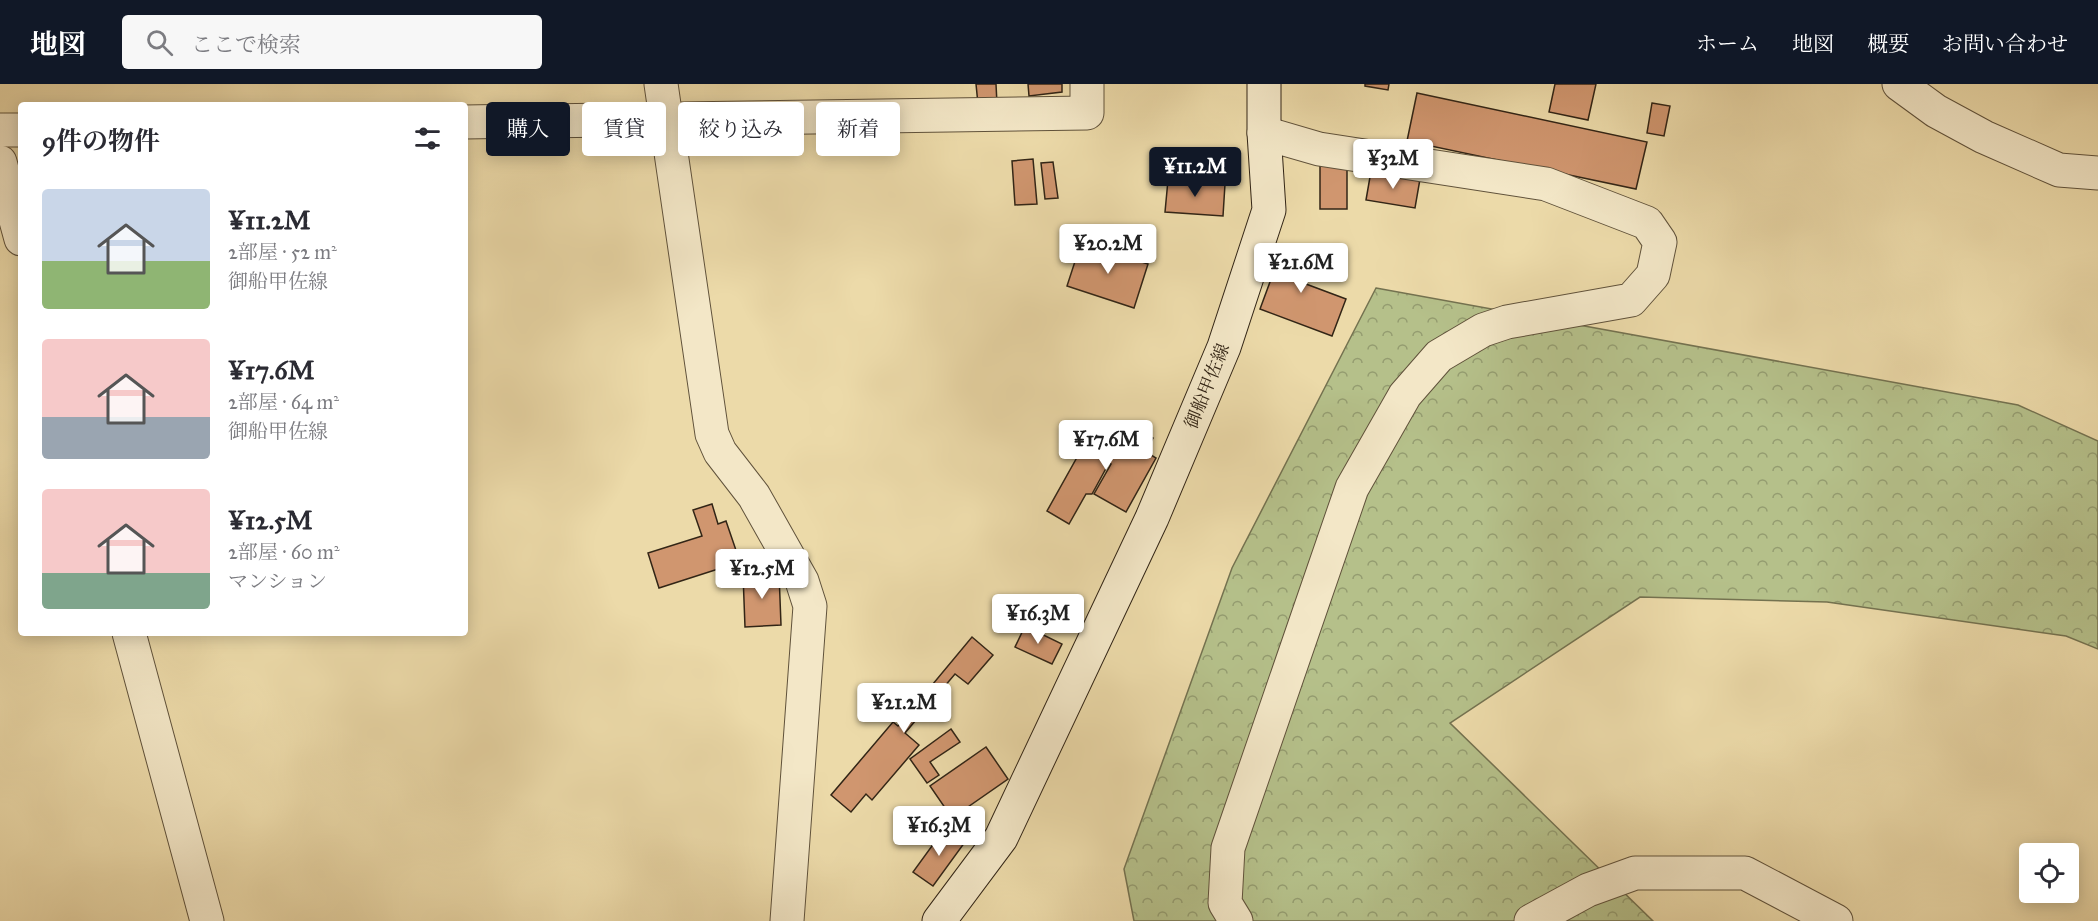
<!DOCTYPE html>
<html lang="ja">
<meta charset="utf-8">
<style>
body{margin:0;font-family:"IM FELL Great Primer","Noto Serif JP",serif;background:#f7f7f7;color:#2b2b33;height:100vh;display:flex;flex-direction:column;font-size:22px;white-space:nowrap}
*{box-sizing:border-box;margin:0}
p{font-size:20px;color:#7c7c81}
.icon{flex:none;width:33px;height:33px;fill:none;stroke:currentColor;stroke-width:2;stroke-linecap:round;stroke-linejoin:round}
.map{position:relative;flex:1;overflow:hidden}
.sheet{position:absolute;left:18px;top:18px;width:450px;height:534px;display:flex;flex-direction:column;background:#fff;border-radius:6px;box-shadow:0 3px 15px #0003}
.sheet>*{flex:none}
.banner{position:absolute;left:486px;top:18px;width:570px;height:54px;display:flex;gap:12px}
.buttons{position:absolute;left:2019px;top:759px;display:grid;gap:12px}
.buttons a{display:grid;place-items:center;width:60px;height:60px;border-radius:6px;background:#fff;box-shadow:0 3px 15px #0003;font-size:30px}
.price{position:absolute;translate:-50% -51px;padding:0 14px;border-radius:6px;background:#fff;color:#222;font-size:20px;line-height:39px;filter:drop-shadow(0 2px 3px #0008)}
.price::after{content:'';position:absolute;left:50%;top:36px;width:18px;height:14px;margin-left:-9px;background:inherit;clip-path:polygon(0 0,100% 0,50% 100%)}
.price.selected{background:#111827;color:#fff}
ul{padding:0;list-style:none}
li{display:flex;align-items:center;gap:18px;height:150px;padding:0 24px}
li span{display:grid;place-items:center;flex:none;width:168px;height:120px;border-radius:6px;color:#555}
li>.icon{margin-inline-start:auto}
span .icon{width:72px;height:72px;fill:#fffc;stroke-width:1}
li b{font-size:26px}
h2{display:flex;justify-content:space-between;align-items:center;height:72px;padding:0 24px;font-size:26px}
.tag{padding:0 21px;border-radius:6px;background:#fff;box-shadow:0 3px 15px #0003;font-size:21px;line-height:54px}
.tag.selected{background:#111827;color:#fff}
header{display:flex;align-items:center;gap:36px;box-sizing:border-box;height:84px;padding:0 30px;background:#111827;color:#fff}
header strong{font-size:28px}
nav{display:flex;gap:33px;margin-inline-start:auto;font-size:21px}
.search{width:420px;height:54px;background:#f7f7f7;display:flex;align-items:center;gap:15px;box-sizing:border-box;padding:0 21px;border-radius:6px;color:#7c7c81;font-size:22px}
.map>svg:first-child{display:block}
</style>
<header>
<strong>地図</strong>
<div class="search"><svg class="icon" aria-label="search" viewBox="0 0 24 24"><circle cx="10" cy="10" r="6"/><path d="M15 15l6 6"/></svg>ここで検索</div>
<nav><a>ホーム</a><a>地図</a><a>概要</a><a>お問い合わせ</a></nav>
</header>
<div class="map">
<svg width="2098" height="837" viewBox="0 0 2098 837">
<defs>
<pattern id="forest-crowns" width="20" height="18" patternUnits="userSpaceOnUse" patternTransform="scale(1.5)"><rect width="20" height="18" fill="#b5c08a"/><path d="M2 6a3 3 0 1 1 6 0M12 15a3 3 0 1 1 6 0" fill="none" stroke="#949c70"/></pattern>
</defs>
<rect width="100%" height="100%" fill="#ecdaa9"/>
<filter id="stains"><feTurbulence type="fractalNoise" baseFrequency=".00333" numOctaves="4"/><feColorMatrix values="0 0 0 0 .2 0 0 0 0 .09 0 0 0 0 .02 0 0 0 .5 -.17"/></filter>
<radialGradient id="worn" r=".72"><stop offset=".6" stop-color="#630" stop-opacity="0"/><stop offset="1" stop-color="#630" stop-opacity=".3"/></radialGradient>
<path fill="url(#forest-crowns)" stroke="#747250" stroke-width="1.5" d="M 1376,204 L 2018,321 L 2098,357 L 2098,565 L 2066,552 L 1827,518 L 1640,513 L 1450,639 L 1653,837 L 1134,837 L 1124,785 L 1232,484 Z"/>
<g fill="#d0966f" stroke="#322516" stroke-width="1.5">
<path d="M 976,0 L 996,0 L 997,20 L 978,20 Z"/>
<path d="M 1028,0 L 1062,0 L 1062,8 L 1029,12 Z"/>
<path d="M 1365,0 L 1389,0 L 1388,6 L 1365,2 Z"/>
<path d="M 1555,0 L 1596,0 L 1588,36 L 1549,28 Z"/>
<path d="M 1417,9 L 1647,58 L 1636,105 L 1407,57 Z"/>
<path d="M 1652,19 L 1670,22 L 1664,52 L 1647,49 Z"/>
<path d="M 1033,75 L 1037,120 L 1015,121 L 1012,77 Z"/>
<path d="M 1053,78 L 1058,114 L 1045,115 L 1041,79 Z"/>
<rect x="1320" y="81" width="27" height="44"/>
<path d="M 1371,87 L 1420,95 L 1415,124 L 1366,116 Z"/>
<path d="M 1168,96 L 1225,100 L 1223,132 L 1165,128 Z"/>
<path d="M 1081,159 L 1148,180 L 1134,224 L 1067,202 Z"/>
<path d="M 1284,160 L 1317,172 L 1306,200 L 1346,215 L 1332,252 L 1260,225 Z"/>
<path d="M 1125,339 L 1153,354 L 1146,368 L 1156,374 L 1126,428 L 1094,410 L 1111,380 L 1109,379 L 1092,410 L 1086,410 L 1069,440 L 1047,427 L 1094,343 L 1116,355 Z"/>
<path d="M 712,420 L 718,440 L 726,437 L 740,478 L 659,504 L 648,469 L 702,452 L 693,426 Z"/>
<path d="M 779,489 L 781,541 L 745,543 L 743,490 Z"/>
<path d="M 1025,542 L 1062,560 L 1052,580 L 1015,563 Z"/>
<path d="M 972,553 L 993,571 L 968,600 L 955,590 L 905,649 L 919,661 L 872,716 L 866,710 L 851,728 L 831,711 L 893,638 L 898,642 Z"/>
<path d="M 951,645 L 960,658 L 930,678 L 939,691 L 927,699 L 910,675 Z"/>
<path d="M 986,663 L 1008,695 L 952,734 L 930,702 Z"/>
<path d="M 945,744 L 965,758 L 933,802 L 913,788 Z"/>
</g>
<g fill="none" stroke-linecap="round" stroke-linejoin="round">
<g stroke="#60523b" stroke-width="35">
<g id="street">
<path d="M 661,0 L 712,350 L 720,368 L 754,412 L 802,497 L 810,522 L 787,837"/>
<path d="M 1899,0 L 1936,27 L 1984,53 L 2059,86 L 2098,89"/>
<path d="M 465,38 L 1087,29 L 1087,0"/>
<path d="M 0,46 L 21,46"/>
<path d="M 0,78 L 21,155"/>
<path d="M 129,549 L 207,837"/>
<path d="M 1236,837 L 1225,819 L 1228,764 L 1352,404 L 1405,311 L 1439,272 L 1483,246 L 1507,238 L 1631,216 L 1653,191 L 1660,158 L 1647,139 L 1546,100 L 1319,65 L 1264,49"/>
<path d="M 1531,837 L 1588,806 L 1635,789 L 1745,789 L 1836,837"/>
</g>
</g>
<g stroke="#322516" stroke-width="35">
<path id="secondary" d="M 939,837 L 1001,754 L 1152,434 L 1224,263 L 1269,126 L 1264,49 L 1264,0"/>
</g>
<use href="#street" stroke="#f3e7c7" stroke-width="33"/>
<use href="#secondary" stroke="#f3e7c7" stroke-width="33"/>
</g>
<g text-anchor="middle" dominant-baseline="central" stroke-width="6" stroke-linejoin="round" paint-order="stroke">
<g font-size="18" fill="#322516" stroke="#f3e7c7">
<text transform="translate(1207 302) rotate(-68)">御船甲佐線</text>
</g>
</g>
<rect width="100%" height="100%" filter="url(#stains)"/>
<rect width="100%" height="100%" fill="url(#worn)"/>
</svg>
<div class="buttons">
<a><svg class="icon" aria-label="locate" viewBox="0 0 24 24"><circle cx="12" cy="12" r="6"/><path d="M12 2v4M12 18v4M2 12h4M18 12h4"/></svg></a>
</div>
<b class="price" style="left:1393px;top:106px">¥32M</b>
<b class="price selected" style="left:1195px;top:114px">¥11.2M</b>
<b class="price" style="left:1108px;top:191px">¥20.2M</b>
<b class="price" style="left:1301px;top:210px">¥21.6M</b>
<b class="price" style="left:1106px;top:387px">¥17.6M</b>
<b class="price" style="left:762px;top:516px">¥12.5M</b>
<b class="price" style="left:1038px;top:561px">¥16.3M</b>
<b class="price" style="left:904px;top:650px">¥21.2M</b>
<b class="price" style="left:939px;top:773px">¥16.3M</b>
<div class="banner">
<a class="tag selected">購入</a>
<a class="tag">賃貸</a>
<a class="tag">絞り込み</a>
<a class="tag">新着</a>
</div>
<section class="sheet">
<h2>9件の物件<svg class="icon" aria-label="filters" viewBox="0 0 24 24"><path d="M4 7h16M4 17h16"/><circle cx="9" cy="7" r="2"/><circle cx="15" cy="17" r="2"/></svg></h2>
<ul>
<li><span style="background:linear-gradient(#c9d6e8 60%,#8fb573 0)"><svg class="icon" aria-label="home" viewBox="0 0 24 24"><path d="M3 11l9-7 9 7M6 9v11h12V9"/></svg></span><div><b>¥11.2M</b><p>2部屋 · 52 m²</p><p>御船甲佐線</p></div></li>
<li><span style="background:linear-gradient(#f6c9c9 65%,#9aa5b1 0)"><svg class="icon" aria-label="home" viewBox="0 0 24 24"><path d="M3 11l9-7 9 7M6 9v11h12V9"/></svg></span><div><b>¥17.6M</b><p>2部屋 · 64 m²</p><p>御船甲佐線</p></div></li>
<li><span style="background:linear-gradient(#f6c9c9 70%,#7fa58c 0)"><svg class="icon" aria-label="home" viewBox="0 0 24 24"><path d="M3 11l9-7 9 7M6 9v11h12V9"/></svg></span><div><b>¥12.5M</b><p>2部屋 · 60 m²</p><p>マンション</p></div></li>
</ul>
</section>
</div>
